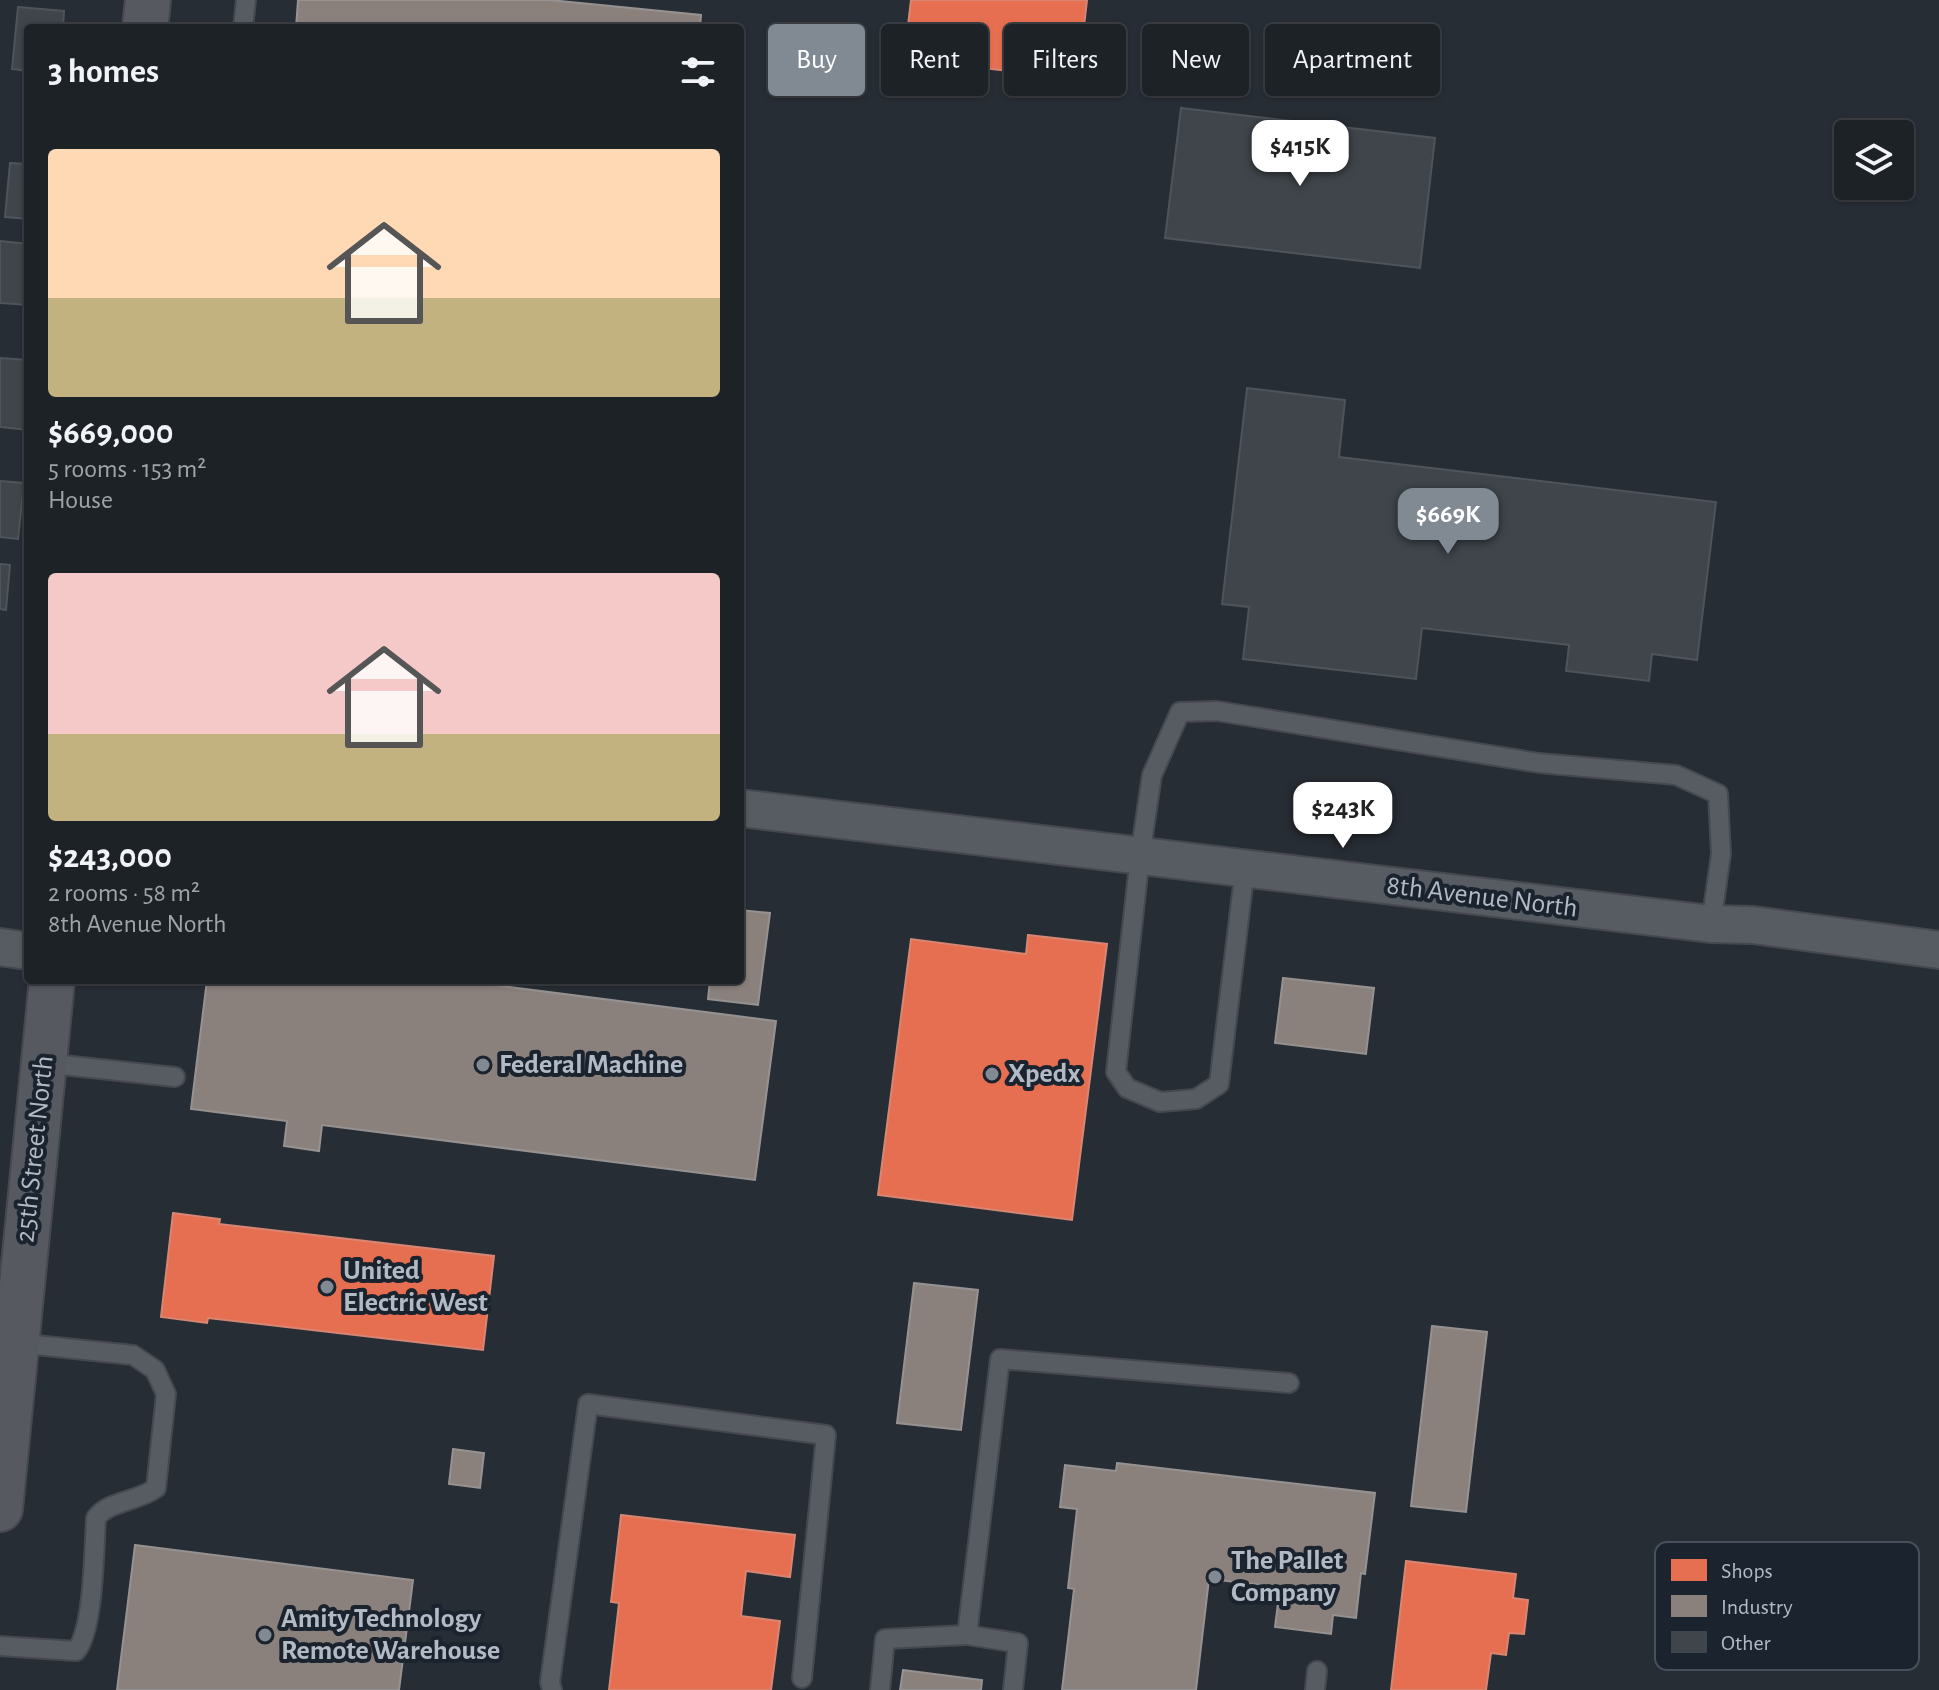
<!DOCTYPE html>
<meta charset="utf-8">
<style>
body{margin:0;font-family:"Alegreya Sans",sans-serif;background:#252a2f;color:#f1f3f6;height:100vh;display:flex;flex-direction:column;font-size:30px;white-space:nowrap}
*{box-sizing:border-box;margin:0}
p{font-size:26px;color:#a0a4a7}
.icon{flex:none;width:44px;height:44px;fill:none;stroke:currentColor;stroke-width:2;stroke-linecap:round;stroke-linejoin:round}
.map{position:relative;flex:1;overflow:hidden}
.side{position:absolute;left:24px;top:24px;width:720px;height:960px;display:flex;flex-direction:column;background:#1d2227;border-radius:8px;box-shadow:0 2px 6px #0004,0 0 0 2px #3b3f44}
.side>*{flex:none}
.banner{position:absolute;left:768px;top:24px;width:760px;height:72px;display:flex;gap:16px}
.buttons{position:absolute;left:1834px;top:120px;display:grid;gap:16px}
.buttons a{display:grid;place-items:center;width:80px;height:80px;border-radius:8px;background:#1d2227;box-shadow:0 2px 6px #0004,0 0 0 2px #3b3f44;font-size:40px}
.price{position:absolute;translate:-50% -68px;padding:0 18px;border-radius:16px;background:#fff;color:#222;font-size:26px;line-height:52px;filter:drop-shadow(0 2px 4px #0008)}
.price::after{content:'';position:absolute;left:50%;top:48px;width:24px;height:18px;margin-left:-12px;background:inherit;clip-path:polygon(0 0,100% 0,50% 100%)}
.price.selected{background:#818992;color:#fff}
ul{padding:0;list-style:none}
li{display:grid;align-content:center;gap:16px;height:424px;padding:0 24px}
li span{display:grid;place-items:center;height:248px;border-radius:8px;color:#555}
li>.icon{margin-inline-start:auto}
span .icon{width:144px;height:144px;fill:#fffc;stroke-width:1}
li b{font-size:34px}
h2{display:flex;justify-content:space-between;align-items:center;height:96px;padding:0 24px;font-size:34px}
.chip{padding:0 28px;border-radius:8px;background:#1d2227;box-shadow:0 2px 6px #0004,0 0 0 2px #3b3f44;font-size:28px;line-height:72px}
.chip.selected{background:#818992;color:#fff}
.map>svg:first-child{display:block}
</style>
<div class="map">
<svg width="1939" height="1690" viewBox="0 0 1939 1690">
<rect width="100%" height="100%" fill="#272d34"/>
<g fill="#e76f51" stroke="#d78674" stroke-width="2">
<path d="M 911,0 L 1087,0 L 1078,79 L 904,59 Z"/>
<path d="M 1028,935 L 1107,944 L 1072,1220 L 878,1195 L 911,939 L 1026,954 Z"/>
<path d="M 173,1213 L 220,1219 L 219,1224 L 494,1256 L 483,1350 L 208,1318 L 207,1323 L 161,1317 Z"/>
<path d="M 621,1515 L 795,1535 L 790,1577 L 746,1571 L 741,1616 L 780,1621 L 771,1690 L 609,1690 L 619,1603 L 611,1602 Z"/>
<path d="M 1406,1561 L 1516,1574 L 1513,1598 L 1528,1600 L 1524,1634 L 1509,1633 L 1506,1655 L 1491,1653 L 1486,1690 L 1391,1690 Z"/>
</g>
<g fill="#8a817c" stroke="#969292" stroke-width="2">
<path d="M 298,0 L 550,0 L 701,15 L 700,28 L 296,28 Z"/>
<path d="M 740,910 L 770,913 L 758,1005 L 708,999 L 710,980 L 740,980 Z"/>
<path d="M 1283,978 L 1374,988 L 1366,1054 L 1275,1043 Z"/>
<path d="M 207,980 L 454,980 L 776,1021 L 755,1180 L 322,1125 L 319,1151 L 284,1146 L 287,1121 L 191,1109 Z"/>
<path d="M 914,1283 L 978,1290 L 961,1430 L 897,1423 Z"/>
<path d="M 1432,1326 L 1487,1332 L 1466,1512 L 1411,1506 Z"/>
<path d="M 453,1449 L 484,1453 L 480,1488 L 449,1484 Z"/>
<path d="M 1117,1463 L 1375,1493 L 1365,1574 L 1361,1573 L 1356,1618 L 1333,1615 L 1331,1634 L 1275,1627 L 1280,1587 L 1209,1579 L 1196,1690 L 1062,1690 L 1074,1589 L 1068,1588 L 1077,1509 L 1060,1507 L 1065,1465 L 1116,1471 Z"/>
<path d="M 135,1545 L 413,1580 L 399,1690 L 117,1690 Z"/>
<path d="M 903,1670 L 982,1680 L 981,1690 L 900,1690 Z"/>
</g>
<g fill="#3f454b" stroke="#4f545b" stroke-width="2">
<path d="M 18,7 L 64,11 L 63,28 L 28,28 L 28,71 L 12,69 Z"/>
<path d="M 1181,108 L 1435,138 L 1420,268 L 1165,238 Z"/>
<path d="M 10,163 L 28,164 L 28,219 L 5,217 Z"/>
<path d="M 0,241 L 28,244 L 28,305 L 0,303 Z"/>
<path d="M 0,358 L 28,360 L 28,430 L 0,427 Z"/>
<path d="M 1247,388 L 1345,400 L 1339,457 L 1716,502 L 1697,660 L 1652,654 L 1649,681 L 1566,671 L 1569,645 L 1422,628 L 1416,679 L 1243,659 L 1249,607 L 1222,604 Z"/>
<path d="M 0,481 L 24,483 L 18,539 L 0,537 Z"/>
<path d="M 0,564 L 10,565 L 6,610 L 0,609 Z"/>
</g>
<g fill="none" stroke-linecap="round" stroke-linejoin="round">
<g stroke="#45494f" stroke-width="22">
<g id="lane">
<path d="M 243,28 L 246,0"/>
<path d="M 1245,868 L 1219,1084 L 1196,1099 L 1160,1102 L 1127,1088 L 1116,1072 L 1140,856 L 1152,775 L 1180,712 L 1217,711 L 1539,763 L 1676,775 L 1718,794 L 1721,854 L 1711,924"/>
<path d="M 44,1063 L 175,1077"/>
<path d="M 0,1646 L 76,1651 C 94,1629 94,1550 96,1518 C 108,1501 137,1502 156,1488 L 166,1394 L 155,1370 L 133,1355 L 16,1343"/>
<path d="M 552,1690 L 550,1682 L 588,1404 L 826,1435 L 802,1678"/>
<path d="M 880,1690 L 885,1639 L 967,1635"/>
<path d="M 1013,1690 L 1018,1643 L 967,1635 L 1000,1359 L 1289,1383"/>
<path d="M 1315,1690 L 1317,1671"/>
</g>
</g>
<g stroke="#45494f" stroke-width="40">
<g id="street">
<path d="M 740,808 L 1711,924 L 1753,925 L 1939,950"/>
<path d="M 0,947 L 28,951"/>
</g>
</g>
<g stroke="#45494f" stroke-width="48">
<g id="secondary">
<path d="M 145,28 L 148,0"/>
<path d="M 0,1509 L 52,980"/>
</g>
</g>
<use href="#lane" stroke="#575c62" stroke-width="18"/>
<use href="#street" stroke="#575c62" stroke-width="36"/>
<use href="#secondary" stroke="#565a60" stroke-width="44"/>
</g>
<g fill="#818992" stroke="#1b242e" stroke-width="3">
<circle cx="483" cy="1065" r="8"/>
<circle cx="992" cy="1074" r="8"/>
<circle cx="327" cy="1287" r="8"/>
<circle cx="1215" cy="1577" r="8"/>
<circle cx="265" cy="1635" r="8"/>
</g>
<g text-anchor="middle" dominant-baseline="central" stroke-width="8" stroke-linejoin="round" paint-order="stroke">
<g font-size="28" fill="#b1bac5" stroke="#1b242e">
<text transform="translate(1482 897) rotate(7)">8th Avenue North</text>
<text transform="translate(35 1149) rotate(-84)">25th Street North</text>
</g>
<g font-size="28" font-weight="bold" fill="#b1bac5" stroke="#1b242e" text-anchor="start">
<text x="499" y="1065">Federal Machine</text>
<text x="1008" y="1074">Xpedx</text>
<text x="343" y="1271">United<tspan x="343" dy="32">Electric West</tspan></text>
<text x="1231" y="1561">The Pallet<tspan x="1231" dy="32">Company</tspan></text>
<text x="281" y="1619">Amity Technology<tspan x="281" dy="32">Remote Warehouse</tspan></text>
</g>
</g>
<rect x="1655" y="1542" width="264" height="128" rx="12" fill="#1b242e" stroke="#48515b" stroke-width="2"/>
<rect x="1671" y="1559" width="36" height="22" fill="#e76f51"/>
<rect x="1671" y="1595" width="36" height="22" fill="#8a817c"/>
<rect x="1671" y="1631" width="36" height="22" fill="#3f454b"/>
<g font-size="22" fill="#b1bac5">
<text x="1721" y="1578">Shops</text>
<text x="1721" y="1614">Industry</text>
<text x="1721" y="1650">Other</text>
</g>
</svg>
<div class="buttons">
<a><svg class="icon" aria-label="layers" viewBox="0 0 24 24"><path d="M12 4l9 5-9 5-9-5zM3 14l9 5 9-5"/></svg></a>
</div>
<b class="price" style="left:1300px;top:188px">$415K</b>
<b class="price selected" style="left:1448px;top:556px">$669K</b>
<b class="price" style="left:1343px;top:850px">$243K</b>
<div class="banner">
<a class="chip selected">Buy</a>
<a class="chip">Rent</a>
<a class="chip">Filters</a>
<a class="chip">New</a>
<a class="chip">Apartment</a>
</div>
<section class="side">
<h2>3 homes<svg class="icon" aria-label="filters" viewBox="0 0 24 24"><path d="M4 7h16M4 17h16"/><circle cx="9" cy="7" r="2"/><circle cx="15" cy="17" r="2"/></svg></h2>
<ul>
<li><span style="background:linear-gradient(#ffd9b3 60%,#c2b280 0)"><svg class="icon" aria-label="home" viewBox="0 0 24 24"><path d="M3 11l9-7 9 7M6 9v11h12V9"/></svg></span><div><b>$669,000</b><p>5 rooms · 153 m²</p><p>House</p></div></li>
<li><span style="background:linear-gradient(#f6c9c9 65%,#c2b280 0)"><svg class="icon" aria-label="home" viewBox="0 0 24 24"><path d="M3 11l9-7 9 7M6 9v11h12V9"/></svg></span><div><b>$243,000</b><p>2 rooms · 58 m²</p><p>8th Avenue North</p></div></li>
</ul>
</section>
</div>
